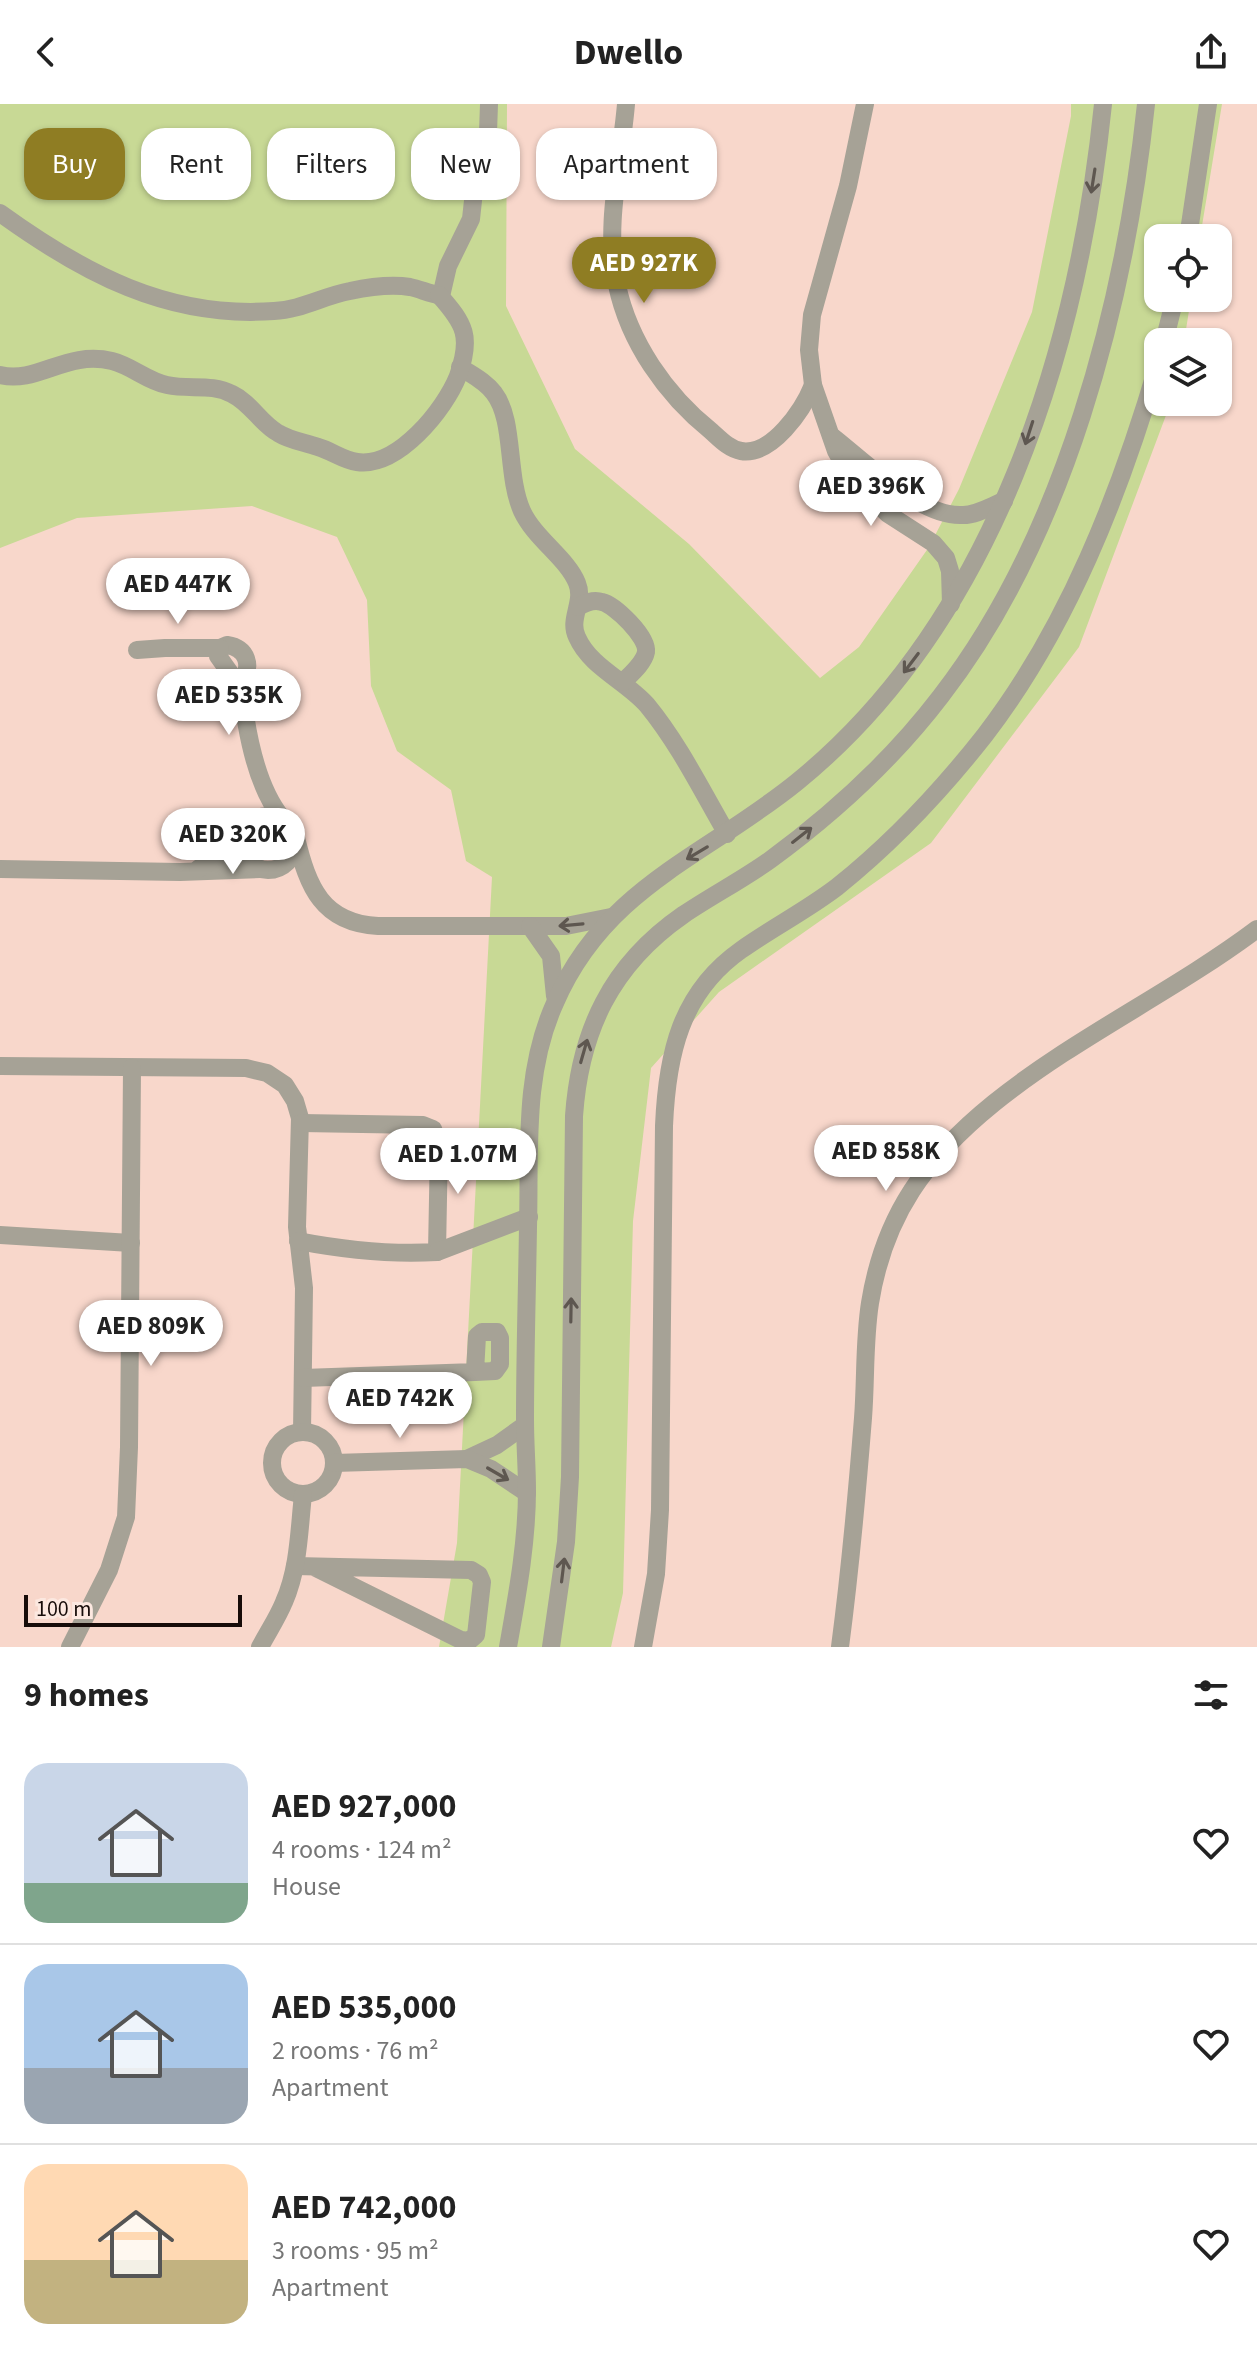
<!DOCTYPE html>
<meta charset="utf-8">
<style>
body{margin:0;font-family:"Source Sans 3",sans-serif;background:#f2f2f2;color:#222;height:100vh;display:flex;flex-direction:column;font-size:30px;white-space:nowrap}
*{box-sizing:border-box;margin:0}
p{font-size:26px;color:#767676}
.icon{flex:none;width:44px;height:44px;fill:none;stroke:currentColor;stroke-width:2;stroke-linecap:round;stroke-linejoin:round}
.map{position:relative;height:1543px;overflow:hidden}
.sheet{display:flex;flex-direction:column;background:#fff;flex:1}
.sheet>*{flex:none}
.top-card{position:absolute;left:24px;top:24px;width:800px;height:72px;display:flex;gap:16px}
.buttons{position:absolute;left:1144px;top:120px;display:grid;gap:16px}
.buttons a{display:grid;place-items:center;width:88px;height:88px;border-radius:16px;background:#fff;box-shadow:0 2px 6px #0004;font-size:40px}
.scale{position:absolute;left:24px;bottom:20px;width:218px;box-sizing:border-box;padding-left:8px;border:4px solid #170c09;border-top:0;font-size:22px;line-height:28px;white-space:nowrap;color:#170c09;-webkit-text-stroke:6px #fce8e0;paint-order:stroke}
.price{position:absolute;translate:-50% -68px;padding:0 18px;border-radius:28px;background:#fff;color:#222;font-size:26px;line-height:52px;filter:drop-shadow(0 2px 4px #0008)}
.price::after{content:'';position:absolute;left:50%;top:48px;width:24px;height:18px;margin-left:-12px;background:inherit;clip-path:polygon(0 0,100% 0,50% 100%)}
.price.current{background:#8f7d23;color:#fff}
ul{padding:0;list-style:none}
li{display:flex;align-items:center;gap:24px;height:200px;padding:0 24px}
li+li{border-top:2px solid #e0e0e0}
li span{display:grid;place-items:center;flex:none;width:224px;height:160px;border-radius:24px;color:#555}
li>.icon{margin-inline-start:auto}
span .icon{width:96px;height:96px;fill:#fffc;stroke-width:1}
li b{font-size:34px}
h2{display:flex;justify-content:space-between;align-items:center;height:96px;padding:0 24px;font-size:34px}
.tag{padding:0 28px;border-radius:24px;background:#fff;box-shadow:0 2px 6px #0004;font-size:28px;line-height:72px}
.tag.current{background:#8f7d23;color:#fff}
header{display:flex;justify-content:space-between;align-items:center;height:104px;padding:0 24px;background:#fff;font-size:36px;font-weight:700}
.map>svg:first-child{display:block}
</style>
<header><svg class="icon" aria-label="back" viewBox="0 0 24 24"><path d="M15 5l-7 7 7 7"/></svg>Dwello<svg class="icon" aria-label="share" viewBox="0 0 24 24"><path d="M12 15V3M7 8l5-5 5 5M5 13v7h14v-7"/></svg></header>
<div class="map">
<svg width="1257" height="1543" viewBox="0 0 1257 1543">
<rect width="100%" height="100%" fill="#f8d7cb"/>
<path fill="#c8d995" d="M 0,0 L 507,0 L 506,202 L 575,345 L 689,440 L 820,574 L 859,543 L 929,443 L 959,385 L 1032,208 L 1071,12 L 1071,0 L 1222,0 L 1200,134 L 1158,134 L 1158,194 L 1191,194 L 1184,238 L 1158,238 L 1158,298 L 1171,298 L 1079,543 L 931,739 L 719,888 L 651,964 L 633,1117 L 623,1489 L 611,1543 L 439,1543 L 457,1439 L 492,773 L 466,757 L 451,686 L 397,647 L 371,582 L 367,496 L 337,433 L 252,402 L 77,414 L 0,444 Z"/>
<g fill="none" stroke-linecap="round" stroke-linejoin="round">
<g stroke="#a6a296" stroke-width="18">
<path d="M 626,0 C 621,60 604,121 617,181 C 629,238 666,291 711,327 C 720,335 729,345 741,347 C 772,352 803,306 813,281"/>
<path d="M 865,0 L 848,82 L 812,211 L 809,246 L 813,281 L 836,347 L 852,375 L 888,410 L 933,439 L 946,454 L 950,467 L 951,500"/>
<path d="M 0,109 C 83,169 168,215 274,207 C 301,206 323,192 350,187 C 369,183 390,180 410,183 C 420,185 430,190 439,191 L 442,188 L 448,162 L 471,115 L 476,69 L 488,29 L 489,0"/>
<path d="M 1188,134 L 1208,0"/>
<path d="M 1164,238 L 1175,194"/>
<path d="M 460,263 C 472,271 485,277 494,289 C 515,316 506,371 522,407 C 535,435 567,454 577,479 C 585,498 568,515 577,533 C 590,563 626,577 647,601 C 679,640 702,687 727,730"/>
<path d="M 0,271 C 38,280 66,246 112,257 C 132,262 147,277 167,281 C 190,286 211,279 232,290 C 251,299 260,319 278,329 C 291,337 304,338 318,343 C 332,347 343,356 357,358 C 398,364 445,305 458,272 C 472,233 465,220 439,191"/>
<path d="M 833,333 C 864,357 921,414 963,411 C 977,411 991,402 1004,397"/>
<path d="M 578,503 C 585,499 593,495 602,498 C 615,501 648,533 646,548 C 644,559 631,570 623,578"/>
<path d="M 227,541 C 247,544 253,562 241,578 L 235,576 L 218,552 L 220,544 Z"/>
<path d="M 137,546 L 165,544 L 220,544"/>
<path d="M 241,578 C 245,620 255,681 282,714"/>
<circle cx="268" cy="739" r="27"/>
<path d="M 296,734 C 308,783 322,819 378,822 L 566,822 L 611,813"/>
<path d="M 0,765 L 180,768 L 260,765"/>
<path d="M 198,765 L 241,736"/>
<path d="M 530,822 L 551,852 L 555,892"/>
<path d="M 0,962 L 246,964 L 267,969 L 285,981 L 295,997 L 300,1014 L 297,1123 L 304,1184 L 302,1328"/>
<path d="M 0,1131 L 131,1139"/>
<path d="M 298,1137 C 345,1146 389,1151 437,1148 L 439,1041 L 433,1025 L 423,1021 L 301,1019"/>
<path d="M 437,1148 L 529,1113"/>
<path d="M 303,1274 L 475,1268 L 495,1267 L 500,1260 L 500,1234 L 497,1228 L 482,1228 L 477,1232 L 475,1268"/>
<circle cx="303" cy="1359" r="31"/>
<path d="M 467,1355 L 497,1341 L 525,1321"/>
<path d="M 334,1359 L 467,1355 L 491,1365 L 527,1389"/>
<path d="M 295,1462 L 471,1466 L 479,1471 L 482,1478 L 476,1531 L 469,1537 L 461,1536 L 314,1463"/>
<path d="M 70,1543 L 109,1466 L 126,1413 L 129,1343 L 132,964"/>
<path d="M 260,1543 C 268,1528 278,1513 284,1498 C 299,1464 299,1426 303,1391"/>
<path d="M 508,1543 C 517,1492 527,1439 527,1386 C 527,1363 525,1340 525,1316 C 525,1252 527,1188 528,1123 C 530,1048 523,969 555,899 C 605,783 706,752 797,678 C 995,517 1078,245 1103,0"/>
<path d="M 551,1543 L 566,1438 L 570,1373 L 574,1012 C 580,927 611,861 683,811 C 711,792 742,776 770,756 C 834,709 893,655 941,592 C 1065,432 1125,199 1146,0"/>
<path d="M 643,1543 L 656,1470 L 660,1406 L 664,1022 C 667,951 680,889 741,846 C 772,824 807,806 837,783 C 892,739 941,687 985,631 C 1068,523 1120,389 1158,260"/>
<path d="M 840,1543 C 850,1467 857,1390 863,1314 C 866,1276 864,1237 870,1199 C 884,1111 926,1054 994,999 C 1076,933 1173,888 1257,825"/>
</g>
</g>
<defs><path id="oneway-shaft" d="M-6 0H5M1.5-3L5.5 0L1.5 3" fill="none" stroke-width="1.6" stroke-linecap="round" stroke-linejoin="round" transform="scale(2)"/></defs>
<g stroke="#5e5750">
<use href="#oneway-shaft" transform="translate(1093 77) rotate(99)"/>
<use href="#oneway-shaft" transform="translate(1029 329) rotate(108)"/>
<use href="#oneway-shaft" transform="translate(911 559) rotate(127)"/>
<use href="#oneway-shaft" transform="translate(802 731) rotate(-38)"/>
<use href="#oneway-shaft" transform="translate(697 749) rotate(149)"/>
<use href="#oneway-shaft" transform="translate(571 821) rotate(175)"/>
<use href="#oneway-shaft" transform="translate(584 947) rotate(-74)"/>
<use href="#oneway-shaft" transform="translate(571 1206) rotate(-89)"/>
<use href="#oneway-shaft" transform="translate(498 1370) rotate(30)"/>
<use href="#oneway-shaft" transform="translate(563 1466) rotate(-83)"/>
</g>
</svg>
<div class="buttons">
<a><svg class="icon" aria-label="locate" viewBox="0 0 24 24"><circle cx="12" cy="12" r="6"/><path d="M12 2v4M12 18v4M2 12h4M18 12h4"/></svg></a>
<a><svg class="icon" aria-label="layers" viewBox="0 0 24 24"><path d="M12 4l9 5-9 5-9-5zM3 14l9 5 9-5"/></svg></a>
</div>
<div class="scale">100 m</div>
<b class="price current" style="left:644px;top:201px">AED 927K</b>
<b class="price" style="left:871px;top:424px">AED 396K</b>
<b class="price" style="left:178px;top:522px">AED 447K</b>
<b class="price" style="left:229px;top:633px">AED 535K</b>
<b class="price" style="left:233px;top:772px">AED 320K</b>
<b class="price" style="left:886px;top:1089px">AED 858K</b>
<b class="price" style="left:458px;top:1092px">AED 1.07M</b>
<b class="price" style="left:151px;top:1264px">AED 809K</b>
<b class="price" style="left:400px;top:1336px">AED 742K</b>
<div class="top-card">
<a class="tag current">Buy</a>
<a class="tag">Rent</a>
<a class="tag">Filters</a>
<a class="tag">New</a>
<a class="tag">Apartment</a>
</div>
</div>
<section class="sheet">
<h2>9 homes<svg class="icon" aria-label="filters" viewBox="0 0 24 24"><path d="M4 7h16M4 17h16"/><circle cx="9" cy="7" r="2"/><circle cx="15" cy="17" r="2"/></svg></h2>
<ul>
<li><span style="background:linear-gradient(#c9d6e8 75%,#7fa58c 0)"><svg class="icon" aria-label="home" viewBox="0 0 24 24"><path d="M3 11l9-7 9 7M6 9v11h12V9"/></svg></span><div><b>AED 927,000</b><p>4 rooms · 124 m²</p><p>House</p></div><svg class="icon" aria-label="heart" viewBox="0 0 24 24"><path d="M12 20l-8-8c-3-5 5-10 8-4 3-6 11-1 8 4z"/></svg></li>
<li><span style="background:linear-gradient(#a9c7e8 65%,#9aa5b1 0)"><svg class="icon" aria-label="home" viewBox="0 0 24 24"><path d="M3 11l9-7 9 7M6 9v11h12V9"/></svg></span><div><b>AED 535,000</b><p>2 rooms · 76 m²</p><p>Apartment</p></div><svg class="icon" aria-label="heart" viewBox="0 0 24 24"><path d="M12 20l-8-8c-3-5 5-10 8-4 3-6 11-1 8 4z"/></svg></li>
<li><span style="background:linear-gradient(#ffd9b3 60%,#c2b280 0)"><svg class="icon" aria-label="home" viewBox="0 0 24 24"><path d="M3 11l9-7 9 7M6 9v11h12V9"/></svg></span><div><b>AED 742,000</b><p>3 rooms · 95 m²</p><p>Apartment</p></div><svg class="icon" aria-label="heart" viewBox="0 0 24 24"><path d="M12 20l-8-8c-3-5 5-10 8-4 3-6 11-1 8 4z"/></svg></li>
</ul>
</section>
